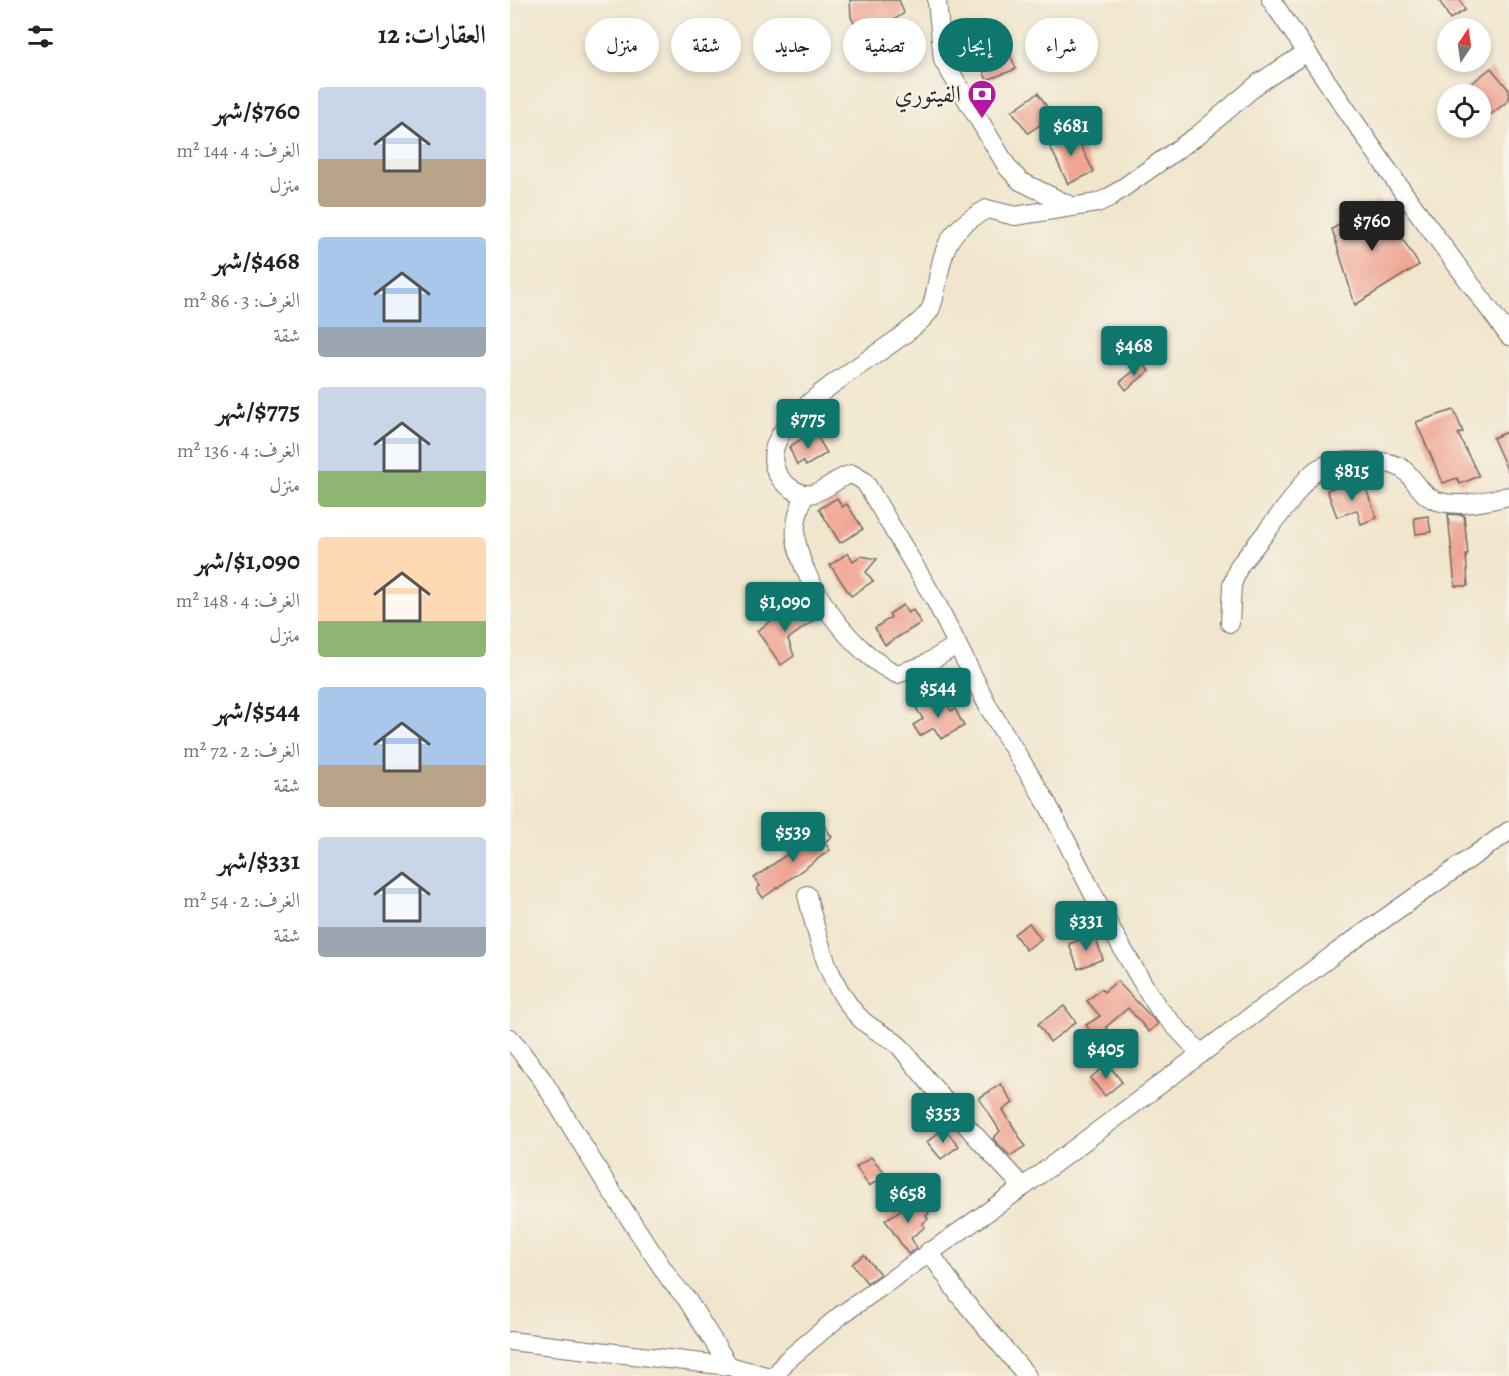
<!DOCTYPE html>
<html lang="ar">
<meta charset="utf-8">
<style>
body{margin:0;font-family:Alegreya,Amiri,serif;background:#f2f2f2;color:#222;direction:rtl;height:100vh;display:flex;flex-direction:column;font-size:22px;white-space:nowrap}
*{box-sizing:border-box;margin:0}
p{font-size:20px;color:#767676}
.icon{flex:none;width:33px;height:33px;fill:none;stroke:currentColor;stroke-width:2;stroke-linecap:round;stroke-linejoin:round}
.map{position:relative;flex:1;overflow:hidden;direction:ltr}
.drawer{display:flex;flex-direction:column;background:#fff;width:510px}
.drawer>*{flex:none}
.guide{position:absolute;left:18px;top:18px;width:570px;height:54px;direction:rtl;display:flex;gap:12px}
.needle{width:39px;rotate:13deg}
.tools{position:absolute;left:927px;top:18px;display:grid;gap:12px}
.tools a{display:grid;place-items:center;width:54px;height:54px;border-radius:50%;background:#fff;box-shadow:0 3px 9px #0003;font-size:30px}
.price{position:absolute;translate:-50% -51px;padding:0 14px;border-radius:6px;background:#0f766e;color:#fff;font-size:20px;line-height:39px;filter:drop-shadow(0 2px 3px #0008)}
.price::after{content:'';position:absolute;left:50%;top:36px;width:18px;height:14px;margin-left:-9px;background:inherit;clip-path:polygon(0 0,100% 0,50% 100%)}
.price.current{background:#222;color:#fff}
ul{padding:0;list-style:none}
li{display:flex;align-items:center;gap:18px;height:150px;padding:0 24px}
li span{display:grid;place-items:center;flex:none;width:168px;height:120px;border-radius:6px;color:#555}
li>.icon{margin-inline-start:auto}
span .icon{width:72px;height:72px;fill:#fffc;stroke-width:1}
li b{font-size:26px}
h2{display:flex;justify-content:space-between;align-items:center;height:72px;padding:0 24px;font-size:26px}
.tag{padding:0 21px;border-radius:27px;background:#fff;box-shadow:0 3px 9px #0003;font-size:21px;line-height:54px}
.tag.current{background:#0f766e;color:#fff}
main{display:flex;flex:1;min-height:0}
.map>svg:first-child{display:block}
</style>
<main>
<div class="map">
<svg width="999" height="1376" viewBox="0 0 999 1376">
<rect width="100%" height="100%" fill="#f7f3e8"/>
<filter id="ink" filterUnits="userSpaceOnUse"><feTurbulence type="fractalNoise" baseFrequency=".0167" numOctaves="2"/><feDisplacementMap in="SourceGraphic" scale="12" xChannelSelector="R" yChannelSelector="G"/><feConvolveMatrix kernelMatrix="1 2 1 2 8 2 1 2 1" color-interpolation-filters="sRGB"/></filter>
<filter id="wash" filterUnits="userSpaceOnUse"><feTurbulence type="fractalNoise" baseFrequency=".008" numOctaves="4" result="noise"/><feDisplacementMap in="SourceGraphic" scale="24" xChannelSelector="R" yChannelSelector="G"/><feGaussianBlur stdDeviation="1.35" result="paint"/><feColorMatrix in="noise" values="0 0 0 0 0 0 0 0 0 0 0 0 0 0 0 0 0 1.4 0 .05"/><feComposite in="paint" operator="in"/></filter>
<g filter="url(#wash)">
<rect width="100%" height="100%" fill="#f1e6cd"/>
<g id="blocks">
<g fill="#f0a492">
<path d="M 340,0 L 389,0 L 394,13 L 375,26 L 381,37 L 356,47 L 341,17 Z"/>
<path d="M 929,0 L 950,0 L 955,10 L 940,19 Z"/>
<path d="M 492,34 L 506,69 L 477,80 L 463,46 Z"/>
<path d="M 981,68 L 999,90 L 999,100 L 970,123 L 970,94 L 948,94 Z"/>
<path d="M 528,93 L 543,116 L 518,133 L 502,111 Z"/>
<path d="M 563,130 L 584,172 L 558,184 L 538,142 Z"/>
<path d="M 868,200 L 909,265 L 845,305 L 822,229 Z"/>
<path d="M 633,364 L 639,371 L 616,390 L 610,382 Z"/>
<path d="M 944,410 L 953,432 L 948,434 L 969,476 L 950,484 L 947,478 L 933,483 L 906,422 Z"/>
<path d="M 304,431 L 317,453 L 296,466 L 293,461 L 287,465 L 279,447 Z"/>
<path d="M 999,431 L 999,474 L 983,438 Z"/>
<path d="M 843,481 L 847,492 L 856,489 L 867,518 L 851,524 L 847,510 L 827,517 L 817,490 Z"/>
<path d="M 327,498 L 332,507 L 337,504 L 353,529 L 330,543 L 309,509 Z"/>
<path d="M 938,514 L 954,515 L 958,555 L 956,555 L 958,586 L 945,586 Z"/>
<path d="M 918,516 L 921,532 L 906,534 L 904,518 Z"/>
<path d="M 338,553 L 343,561 L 351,556 L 367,559 L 356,572 L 363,581 L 341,596 L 320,565 Z"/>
<path d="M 393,605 L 398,613 L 403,610 L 411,623 L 375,645 L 365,628 L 381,617 L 379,614 Z"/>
<path d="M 300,608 L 307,618 L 278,639 L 284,656 L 271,665 L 247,631 L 278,609 L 285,618 Z"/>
<path d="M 427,696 L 432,704 L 436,702 L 441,711 L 445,709 L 454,726 L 431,739 L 424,728 L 410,736 L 403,725 L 413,719 L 406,708 Z"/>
<path d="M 315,827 L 322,837 L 314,842 L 320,850 L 253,898 L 247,889 L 250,886 L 244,878 Z"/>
<path d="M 519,923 L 531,939 L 516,950 L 504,934 Z"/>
<path d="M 584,934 L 593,959 L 568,969 L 559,944 Z"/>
<path d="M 607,981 L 648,1024 L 639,1032 L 618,1008 L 596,1027 L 603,1039 L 591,1047 L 576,1025 L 590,1016 L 577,1001 L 591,989 L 594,992 Z"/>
<path d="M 554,1006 L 566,1022 L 540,1042 L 528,1024 Z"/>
<path d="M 598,1064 L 612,1082 L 595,1096 L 580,1078 Z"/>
<path d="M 491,1084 L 503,1103 L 493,1110 L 515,1146 L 500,1156 L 483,1139 L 490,1131 L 469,1098 Z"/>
<path d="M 434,1128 L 449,1146 L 431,1159 L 417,1142 Z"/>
<path d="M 361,1157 L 377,1175 L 359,1186 L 346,1167 Z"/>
<path d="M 408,1199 L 419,1213 L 416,1216 L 418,1219 L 412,1224 L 415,1227 L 401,1238 L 407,1248 L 398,1254 L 375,1220 Z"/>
<path d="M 354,1255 L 370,1274 L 357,1283 L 342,1264 Z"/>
</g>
</g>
</g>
<g filter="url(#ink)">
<use href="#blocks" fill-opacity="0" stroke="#706c64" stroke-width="1.5"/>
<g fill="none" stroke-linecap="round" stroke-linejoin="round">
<g stroke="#706c64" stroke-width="20">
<g id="minor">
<path d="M 761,0 L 893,192 L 999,336"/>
<path d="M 427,1 L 433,60 L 498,168 L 510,181 L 563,207"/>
<path d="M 295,494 C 289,508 284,523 286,539 C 293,586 344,655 387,674 L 412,666 L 447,645"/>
<path d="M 720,623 L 722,585 L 729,566 C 746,545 763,523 780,502 C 788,491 795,478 806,470 C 822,458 879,457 894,470 C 906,480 910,495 927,501 C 950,508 976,501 999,496"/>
<path d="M 297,895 C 308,939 319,988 352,1020 C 363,1031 384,1038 392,1049 C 430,1097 471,1143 513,1187"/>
<path d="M 0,1038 L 32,1079 L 96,1183 L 161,1281 L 176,1298 L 219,1366"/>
<path d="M 691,1054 L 649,1009 L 635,987 L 602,931 L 538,805 L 479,708 L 426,602 L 358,487 L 354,481 L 342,474 C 327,477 316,491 301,494 C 290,496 276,486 270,478 C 228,418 394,350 420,310 C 424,302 425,292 427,284 C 434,243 440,229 477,209 L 505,216 L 587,203 L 600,197 L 688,135 L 749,83 L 797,52"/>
<path d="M 419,1251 L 449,1295 L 517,1376"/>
<path d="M 0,1341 L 219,1366 L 256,1376"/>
<path d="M 265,1376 L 276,1361 L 331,1315 L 513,1187 L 827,952 L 999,831"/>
</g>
</g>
<use href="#minor" stroke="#fff" stroke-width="18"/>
</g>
</g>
<defs>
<g id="bank-pin" transform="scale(1.5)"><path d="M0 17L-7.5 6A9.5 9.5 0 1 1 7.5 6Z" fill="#b5179e" stroke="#f7f3e8"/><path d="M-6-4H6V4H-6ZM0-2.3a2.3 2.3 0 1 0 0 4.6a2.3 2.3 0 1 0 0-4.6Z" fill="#fff"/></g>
</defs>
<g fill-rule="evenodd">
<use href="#bank-pin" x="472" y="94"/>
</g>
<g text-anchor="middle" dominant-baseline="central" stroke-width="4.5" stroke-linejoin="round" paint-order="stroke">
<g font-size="24" fill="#2b2b2b" stroke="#f7f3e8" text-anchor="end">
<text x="451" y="94">الفيتوري</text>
</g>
</g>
</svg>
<div class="tools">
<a><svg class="needle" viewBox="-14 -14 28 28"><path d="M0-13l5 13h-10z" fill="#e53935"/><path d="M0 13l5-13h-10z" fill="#767676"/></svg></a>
<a><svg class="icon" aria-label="locate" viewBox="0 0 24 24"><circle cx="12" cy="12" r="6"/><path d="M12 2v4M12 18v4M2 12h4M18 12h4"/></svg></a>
</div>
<b class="price" style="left:561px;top:157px">$681</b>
<b class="price current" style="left:862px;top:252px">$760</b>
<b class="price" style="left:624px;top:377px">$468</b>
<b class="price" style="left:298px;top:450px">$775</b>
<b class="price" style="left:842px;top:502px">$815</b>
<b class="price" style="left:275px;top:633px">$1,090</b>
<b class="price" style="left:428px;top:719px">$544</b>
<b class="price" style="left:283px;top:863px">$539</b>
<b class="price" style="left:576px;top:952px">$331</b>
<b class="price" style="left:596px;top:1080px">$405</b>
<b class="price" style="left:433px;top:1144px">$353</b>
<b class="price" style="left:398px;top:1224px">$658</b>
<div class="guide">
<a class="tag">شراء</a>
<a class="tag current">إيجار</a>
<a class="tag">تصفية</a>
<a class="tag">جديد</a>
<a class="tag">شقة</a>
<a class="tag">منزل</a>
</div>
</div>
<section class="drawer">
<h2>العقارات: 12<svg class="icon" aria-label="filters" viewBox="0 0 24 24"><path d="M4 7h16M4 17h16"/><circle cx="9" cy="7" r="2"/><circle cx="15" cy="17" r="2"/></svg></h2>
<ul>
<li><span style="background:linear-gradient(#c9d6e8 60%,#b9a48a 0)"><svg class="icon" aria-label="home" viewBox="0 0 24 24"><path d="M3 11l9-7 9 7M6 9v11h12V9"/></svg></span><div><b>$760/شهر</b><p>الغرف: 4 · 144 m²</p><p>منزل</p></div></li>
<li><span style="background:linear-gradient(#a9c7e8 75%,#9aa5b1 0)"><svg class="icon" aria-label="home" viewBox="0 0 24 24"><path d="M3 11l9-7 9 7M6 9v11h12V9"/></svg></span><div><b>$468/شهر</b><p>الغرف: 3 · 86 m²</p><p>شقة</p></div></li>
<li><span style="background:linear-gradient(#c9d6e8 70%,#8fb573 0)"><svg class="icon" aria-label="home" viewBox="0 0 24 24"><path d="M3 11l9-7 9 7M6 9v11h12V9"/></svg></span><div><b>$775/شهر</b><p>الغرف: 4 · 136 m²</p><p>منزل</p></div></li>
<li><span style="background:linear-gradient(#ffd9b3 70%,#8fb573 0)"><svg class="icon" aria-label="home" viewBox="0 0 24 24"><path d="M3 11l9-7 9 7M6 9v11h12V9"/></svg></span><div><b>$1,090/شهر</b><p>الغرف: 4 · 148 m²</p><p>منزل</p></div></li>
<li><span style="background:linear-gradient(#a9c7e8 65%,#b9a48a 0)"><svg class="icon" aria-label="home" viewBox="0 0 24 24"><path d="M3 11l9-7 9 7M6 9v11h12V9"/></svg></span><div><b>$544/شهر</b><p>الغرف: 2 · 72 m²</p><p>شقة</p></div></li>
<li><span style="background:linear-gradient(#c9d6e8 75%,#9aa5b1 0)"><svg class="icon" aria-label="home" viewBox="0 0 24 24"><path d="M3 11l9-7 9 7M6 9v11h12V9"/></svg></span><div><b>$331/شهر</b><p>الغرف: 2 · 54 m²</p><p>شقة</p></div></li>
</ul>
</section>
</main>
